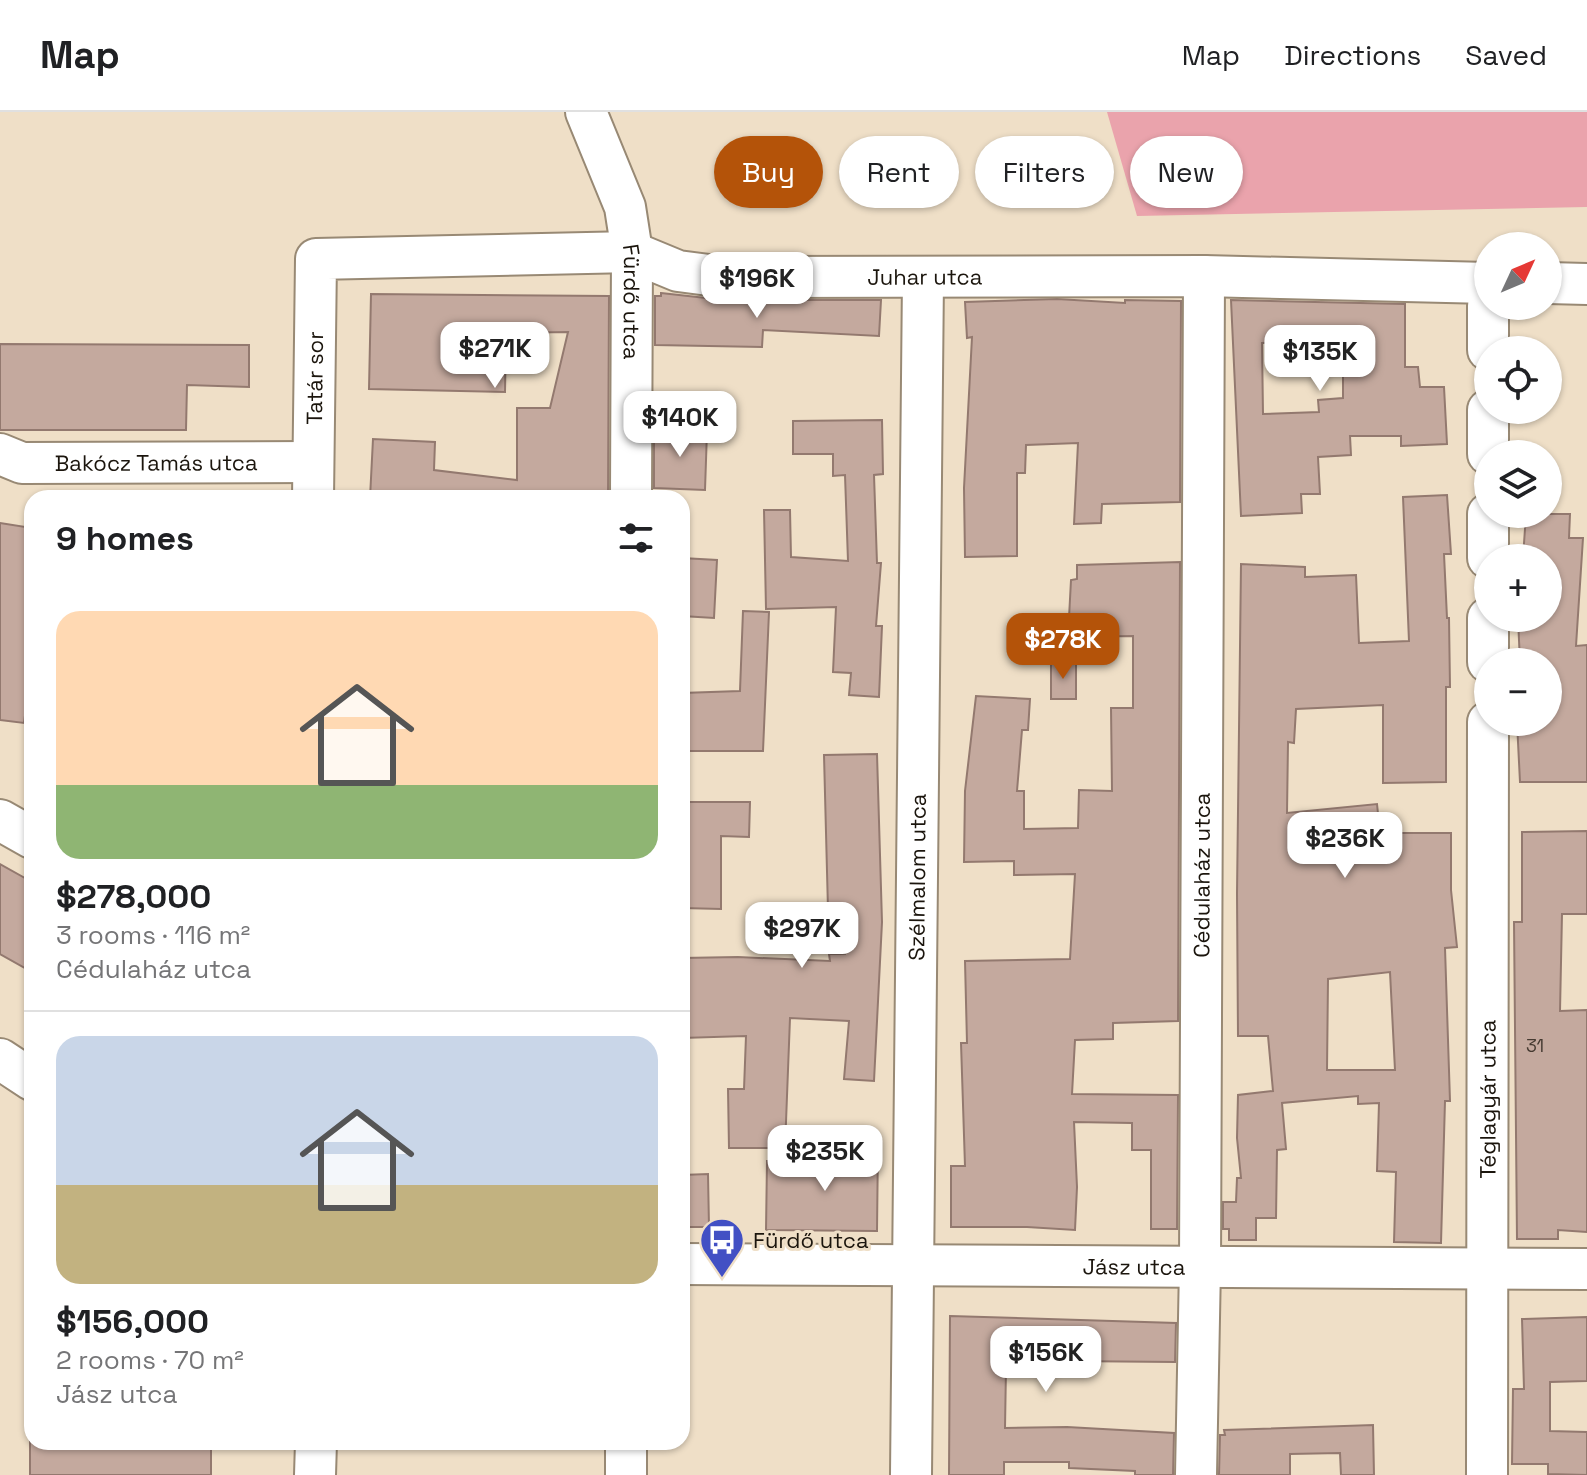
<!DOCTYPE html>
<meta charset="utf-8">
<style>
body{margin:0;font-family:"Space Grotesk",sans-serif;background:#f2f2f2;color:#202124;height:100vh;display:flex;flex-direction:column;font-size:30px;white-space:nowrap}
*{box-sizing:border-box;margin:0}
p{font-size:26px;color:#757577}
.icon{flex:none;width:44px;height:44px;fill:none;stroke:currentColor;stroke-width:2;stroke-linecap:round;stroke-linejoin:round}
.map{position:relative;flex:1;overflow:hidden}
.details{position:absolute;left:24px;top:378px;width:666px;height:960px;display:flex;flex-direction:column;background:#fff;border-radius:24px;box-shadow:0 2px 6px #0004}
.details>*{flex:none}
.top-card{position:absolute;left:714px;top:24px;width:752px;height:72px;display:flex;gap:16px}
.needle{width:52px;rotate:46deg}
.fabs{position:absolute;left:1474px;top:120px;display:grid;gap:16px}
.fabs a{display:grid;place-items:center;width:88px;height:88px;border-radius:50%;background:#fff;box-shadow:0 2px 6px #0004;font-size:40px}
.price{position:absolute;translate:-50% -68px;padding:0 18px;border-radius:16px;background:#fff;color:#222;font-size:26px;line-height:52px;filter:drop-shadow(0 2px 4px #0008)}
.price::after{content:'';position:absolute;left:50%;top:48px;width:24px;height:18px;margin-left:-12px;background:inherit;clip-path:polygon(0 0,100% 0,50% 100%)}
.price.active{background:#b45309;color:#fff}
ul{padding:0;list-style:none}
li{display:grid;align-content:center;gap:16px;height:424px;padding:0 32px}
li+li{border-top:2px solid #e0e0e0}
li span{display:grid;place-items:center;height:248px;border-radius:24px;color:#555}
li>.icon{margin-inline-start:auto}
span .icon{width:144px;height:144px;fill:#fffc;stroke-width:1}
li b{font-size:34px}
h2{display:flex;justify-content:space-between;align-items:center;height:96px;padding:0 32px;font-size:34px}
.pill{padding:0 28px;border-radius:36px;background:#fff;box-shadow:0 2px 6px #0004;font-size:28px;line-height:72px}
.pill.active{background:#b45309;color:#fff}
header{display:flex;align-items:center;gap:48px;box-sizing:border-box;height:112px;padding:0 40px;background:#fff;border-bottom:2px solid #e0e0e0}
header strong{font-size:38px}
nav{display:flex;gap:44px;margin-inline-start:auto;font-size:28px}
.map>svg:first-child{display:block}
</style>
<header>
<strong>Map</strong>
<nav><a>Map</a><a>Directions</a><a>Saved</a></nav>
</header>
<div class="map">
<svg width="1587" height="1363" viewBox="0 0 1587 1363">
<rect width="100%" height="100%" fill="#efdfc7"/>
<path fill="#eaa3ac" d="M 1107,0 L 1587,0 L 1587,95 L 1137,104 Z"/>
<g fill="#c4a99e" stroke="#93796f" stroke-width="2" fill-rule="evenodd">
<path d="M 661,181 L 724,188 L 881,188 L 879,224 L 763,218 L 762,235 L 655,233 L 655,184 L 661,184 Z"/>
<path d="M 371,182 L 609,184 L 608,386 L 370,386 L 373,327 L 435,330 L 434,358 L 517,368 L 517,296 L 550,296 L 568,220 L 506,221 L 505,280 L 369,277 Z"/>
<path d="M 1057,187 L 1125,191 L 1125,188 L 1181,189 L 1180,390 L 1102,392 L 1101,411 L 1074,412 L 1078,331 L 1026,333 L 1025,361 L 1017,361 L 1017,444 L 965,445 L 964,376 L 972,225 L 967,226 L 965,190 Z"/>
<path d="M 1231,188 L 1405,192 L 1405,255 L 1418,255 L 1420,275 L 1444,275 L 1447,332 L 1401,334 L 1401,324 L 1350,324 L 1351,343 L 1318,345 L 1320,382 L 1301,382 L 1302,401 L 1241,404 ZM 1343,229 L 1343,286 L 1318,288 L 1319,300 L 1263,302 L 1262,231 Z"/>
<path d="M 0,232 L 249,233 L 249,275 L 187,273 L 186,318 L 0,318 Z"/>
<path d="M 882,308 L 883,362 L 874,363 L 877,451 L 881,451 L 876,514 L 882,514 L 879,585 L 849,583 L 851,561 L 833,560 L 836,495 L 766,497 L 764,398 L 790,398 L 791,445 L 848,449 L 845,363 L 833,364 L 833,342 L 793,342 L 793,309 Z"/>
<path d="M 654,316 L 707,319 L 705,378 L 654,376 Z"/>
<path d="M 1447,383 L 1451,442 L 1444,442 L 1447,506 L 1449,506 L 1450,575 L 1446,575 L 1446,670 L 1383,671 L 1383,593 L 1296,597 L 1294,631 L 1288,630 L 1287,701 L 1377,692 L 1380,721 L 1451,721 L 1451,778 L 1457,835 L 1445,836 L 1450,989 L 1445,989 L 1441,1131 L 1394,1130 L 1396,1060 L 1377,1059 L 1379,991 L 1358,992 L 1358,984 L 1282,991 L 1286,1037 L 1277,1038 L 1276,1106 L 1256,1106 L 1256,1128 L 1229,1128 L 1229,1117 L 1223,1117 L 1223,1090 L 1236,1090 L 1237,1066 L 1241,1066 L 1237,1026 L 1238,983 L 1273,979 L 1268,924 L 1238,924 L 1237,782 L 1241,452 L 1305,455 L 1305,465 L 1356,463 L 1359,531 L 1409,529 L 1403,385 ZM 1390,860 L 1395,958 L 1327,958 L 1328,867 Z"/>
<path d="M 1526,402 L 1570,402 L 1569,426 L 1583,426 L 1576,534 L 1587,533 L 1587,670 L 1520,670 L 1517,610 L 1548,610 L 1548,550 L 1520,550 L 1518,506 L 1548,506 L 1548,446 L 1523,446 Z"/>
<path d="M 0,411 L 32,416 L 32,553 L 24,611 L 0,608 Z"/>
<path d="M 682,446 L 717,448 L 714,506 L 682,504 Z"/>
<path d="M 1180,450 L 1178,909 L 1113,911 L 1113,927 L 1075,928 L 1072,982 L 1178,983 L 1177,1117 L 1151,1117 L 1151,1038 L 1132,1038 L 1132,1011 L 1074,1010 L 1077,1075 L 1075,1118 L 1027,1115 L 951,1115 L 951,1054 L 965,1054 L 961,931 L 967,931 L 965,849 L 1070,847 L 1075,762 L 1014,763 L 1014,749 L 964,750 L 965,679 L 976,584 L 1030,587 L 1028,618 L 1022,618 L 1017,679 L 1024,679 L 1024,717 L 1078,716 L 1079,678 L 1112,679 L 1111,596 L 1133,596 L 1133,524 L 1068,525 L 1071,468 L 1077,467 L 1077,453 Z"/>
<path d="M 743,499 L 769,500 L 763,639 L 682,639 L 682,581 L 740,579 Z"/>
<path d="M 1051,551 L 1076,552 L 1076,587 L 1051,587 Z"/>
<path d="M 877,642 L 882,810 L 874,969 L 844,967 L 849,909 L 790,906 L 785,1036 L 729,1036 L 728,977 L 744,977 L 746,924 L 682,926 L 682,846 L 738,845 L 830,849 L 829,842 L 845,842 L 845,798 L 828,798 L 824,643 Z"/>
<path d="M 682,690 L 750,690 L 749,725 L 721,724 L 721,797 L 682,796 Z"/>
<path d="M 1587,719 L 1587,802 L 1562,802 L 1560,899 L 1587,898 L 1587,1120 L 1558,1118 L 1558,1127 L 1517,1127 L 1514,810 L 1522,810 L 1522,720 Z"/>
<path d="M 0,752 L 32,770 L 32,860 L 0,842 Z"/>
<path d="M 844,1031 L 878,1031 L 877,1119 L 766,1118 L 767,1049 L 844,1050 Z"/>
<path d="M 708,1062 L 709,1115 L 682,1115 L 682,1063 Z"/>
<path d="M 950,1204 L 1176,1211 L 1175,1250 L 1066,1249 L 1065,1258 L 1006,1256 L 1005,1316 L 1067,1315 L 1174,1321 L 1173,1363 L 1135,1363 L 1135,1359 L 1069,1356 L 1069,1350 L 1004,1350 L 1004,1363 L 949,1363 Z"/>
<path d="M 1587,1205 L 1587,1269 L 1550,1270 L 1550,1319 L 1587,1320 L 1587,1363 L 1548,1362 L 1548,1352 L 1512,1352 L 1513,1277 L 1524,1277 L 1522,1207 Z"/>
<path d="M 1373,1313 L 1374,1363 L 1341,1363 L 1340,1341 L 1290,1342 L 1290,1363 L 1219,1363 L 1220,1323 L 1225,1323 L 1224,1318 Z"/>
<rect x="30" y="1330" width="181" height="33"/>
</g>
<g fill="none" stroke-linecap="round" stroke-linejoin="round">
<g stroke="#988974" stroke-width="44">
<g id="minor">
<path id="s1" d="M 586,0 L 625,95 L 632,140 L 631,386"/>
<path d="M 1548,171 L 1587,172"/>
<path d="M 1488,194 L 1488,238"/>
<path d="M 1488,298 L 1488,342"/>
<path id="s2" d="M 0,342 L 22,351 L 313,350"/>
<path id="s3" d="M 313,386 L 316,147 L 632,140 L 678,159 L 724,165 L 1204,164 L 1488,171"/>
<path d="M 1488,402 L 1488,446"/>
<path d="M 1488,506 L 1488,550"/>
<path d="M 0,708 L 32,726"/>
<path d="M 0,947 L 32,968"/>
<path id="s4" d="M 682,1152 L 1587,1157"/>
<path d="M 626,1330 L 626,1363"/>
<path d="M 315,1363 L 316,1330"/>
<path id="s5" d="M 911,1363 L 923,166"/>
<path id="s6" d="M 1196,1363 L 1200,1154 L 1204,164"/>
<path id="s7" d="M 1487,1363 L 1488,610"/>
</g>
</g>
<use href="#minor" stroke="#fff" stroke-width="40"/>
</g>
<defs>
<g id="bus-pin" transform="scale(2.3)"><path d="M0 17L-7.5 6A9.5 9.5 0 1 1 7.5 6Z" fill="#4250c4" stroke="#efdfc7"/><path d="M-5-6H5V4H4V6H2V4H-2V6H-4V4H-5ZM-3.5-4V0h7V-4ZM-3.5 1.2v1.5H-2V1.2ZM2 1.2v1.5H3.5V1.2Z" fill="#fff"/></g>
</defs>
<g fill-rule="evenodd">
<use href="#bus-pin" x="722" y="1128"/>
</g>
<g text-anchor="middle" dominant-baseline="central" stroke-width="6" stroke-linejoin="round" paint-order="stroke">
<g font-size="18" fill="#453a31">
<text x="1535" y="933">31</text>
</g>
<g font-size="22" fill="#1b150d" stroke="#efdfc7">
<text stroke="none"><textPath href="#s3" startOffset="852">Juhar utca</textPath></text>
<text stroke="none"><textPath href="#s1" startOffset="198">Fürdő utca</textPath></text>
<text stroke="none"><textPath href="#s3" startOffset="120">Tatár sor</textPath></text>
<text stroke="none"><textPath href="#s2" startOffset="158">Bakócz Tamás utca</textPath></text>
<text stroke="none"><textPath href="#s5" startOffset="598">Szélmalom utca</textPath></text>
<text stroke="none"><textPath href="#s6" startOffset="600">Cédulaház utca</textPath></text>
<text stroke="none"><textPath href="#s7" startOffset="376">Téglagyár utca</textPath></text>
<text stroke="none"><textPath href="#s4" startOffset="452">Jász utca</textPath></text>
</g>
<g font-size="22" fill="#1b150d" stroke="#efdfc7" text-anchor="start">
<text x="753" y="1128">Fürdő utca</text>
</g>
</g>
</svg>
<div class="fabs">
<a><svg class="needle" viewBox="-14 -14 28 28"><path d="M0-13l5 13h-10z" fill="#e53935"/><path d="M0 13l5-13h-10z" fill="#757577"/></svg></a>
<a><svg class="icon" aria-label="locate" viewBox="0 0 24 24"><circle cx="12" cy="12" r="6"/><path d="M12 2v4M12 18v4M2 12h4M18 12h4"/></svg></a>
<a><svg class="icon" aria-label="layers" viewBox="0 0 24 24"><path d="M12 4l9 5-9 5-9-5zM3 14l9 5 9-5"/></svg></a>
<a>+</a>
<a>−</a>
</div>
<b class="price" style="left:757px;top:208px">$196K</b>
<b class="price" style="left:495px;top:278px">$271K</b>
<b class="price" style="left:1320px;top:281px">$135K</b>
<b class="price" style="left:680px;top:347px">$140K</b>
<b class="price active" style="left:1063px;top:569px">$278K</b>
<b class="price" style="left:1345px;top:768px">$236K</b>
<b class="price" style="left:802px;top:858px">$297K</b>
<b class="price" style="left:825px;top:1081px">$235K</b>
<b class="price" style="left:1046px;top:1282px">$156K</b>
<div class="top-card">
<a class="pill active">Buy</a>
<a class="pill">Rent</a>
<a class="pill">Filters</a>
<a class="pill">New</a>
</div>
<section class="details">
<h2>9 homes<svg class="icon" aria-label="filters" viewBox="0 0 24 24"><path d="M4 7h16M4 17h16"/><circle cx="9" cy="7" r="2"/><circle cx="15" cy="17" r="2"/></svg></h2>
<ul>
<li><span style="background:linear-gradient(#ffd9b3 70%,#8fb573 0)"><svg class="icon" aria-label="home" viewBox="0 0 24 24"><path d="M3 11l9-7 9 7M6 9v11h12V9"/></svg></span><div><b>$278,000</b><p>3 rooms · 116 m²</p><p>Cédulaház utca</p></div></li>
<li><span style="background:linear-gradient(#c9d6e8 60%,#c2b280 0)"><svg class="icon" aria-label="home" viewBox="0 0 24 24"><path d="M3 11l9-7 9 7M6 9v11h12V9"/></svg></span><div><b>$156,000</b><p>2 rooms · 70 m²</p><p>Jász utca</p></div></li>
</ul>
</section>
</div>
